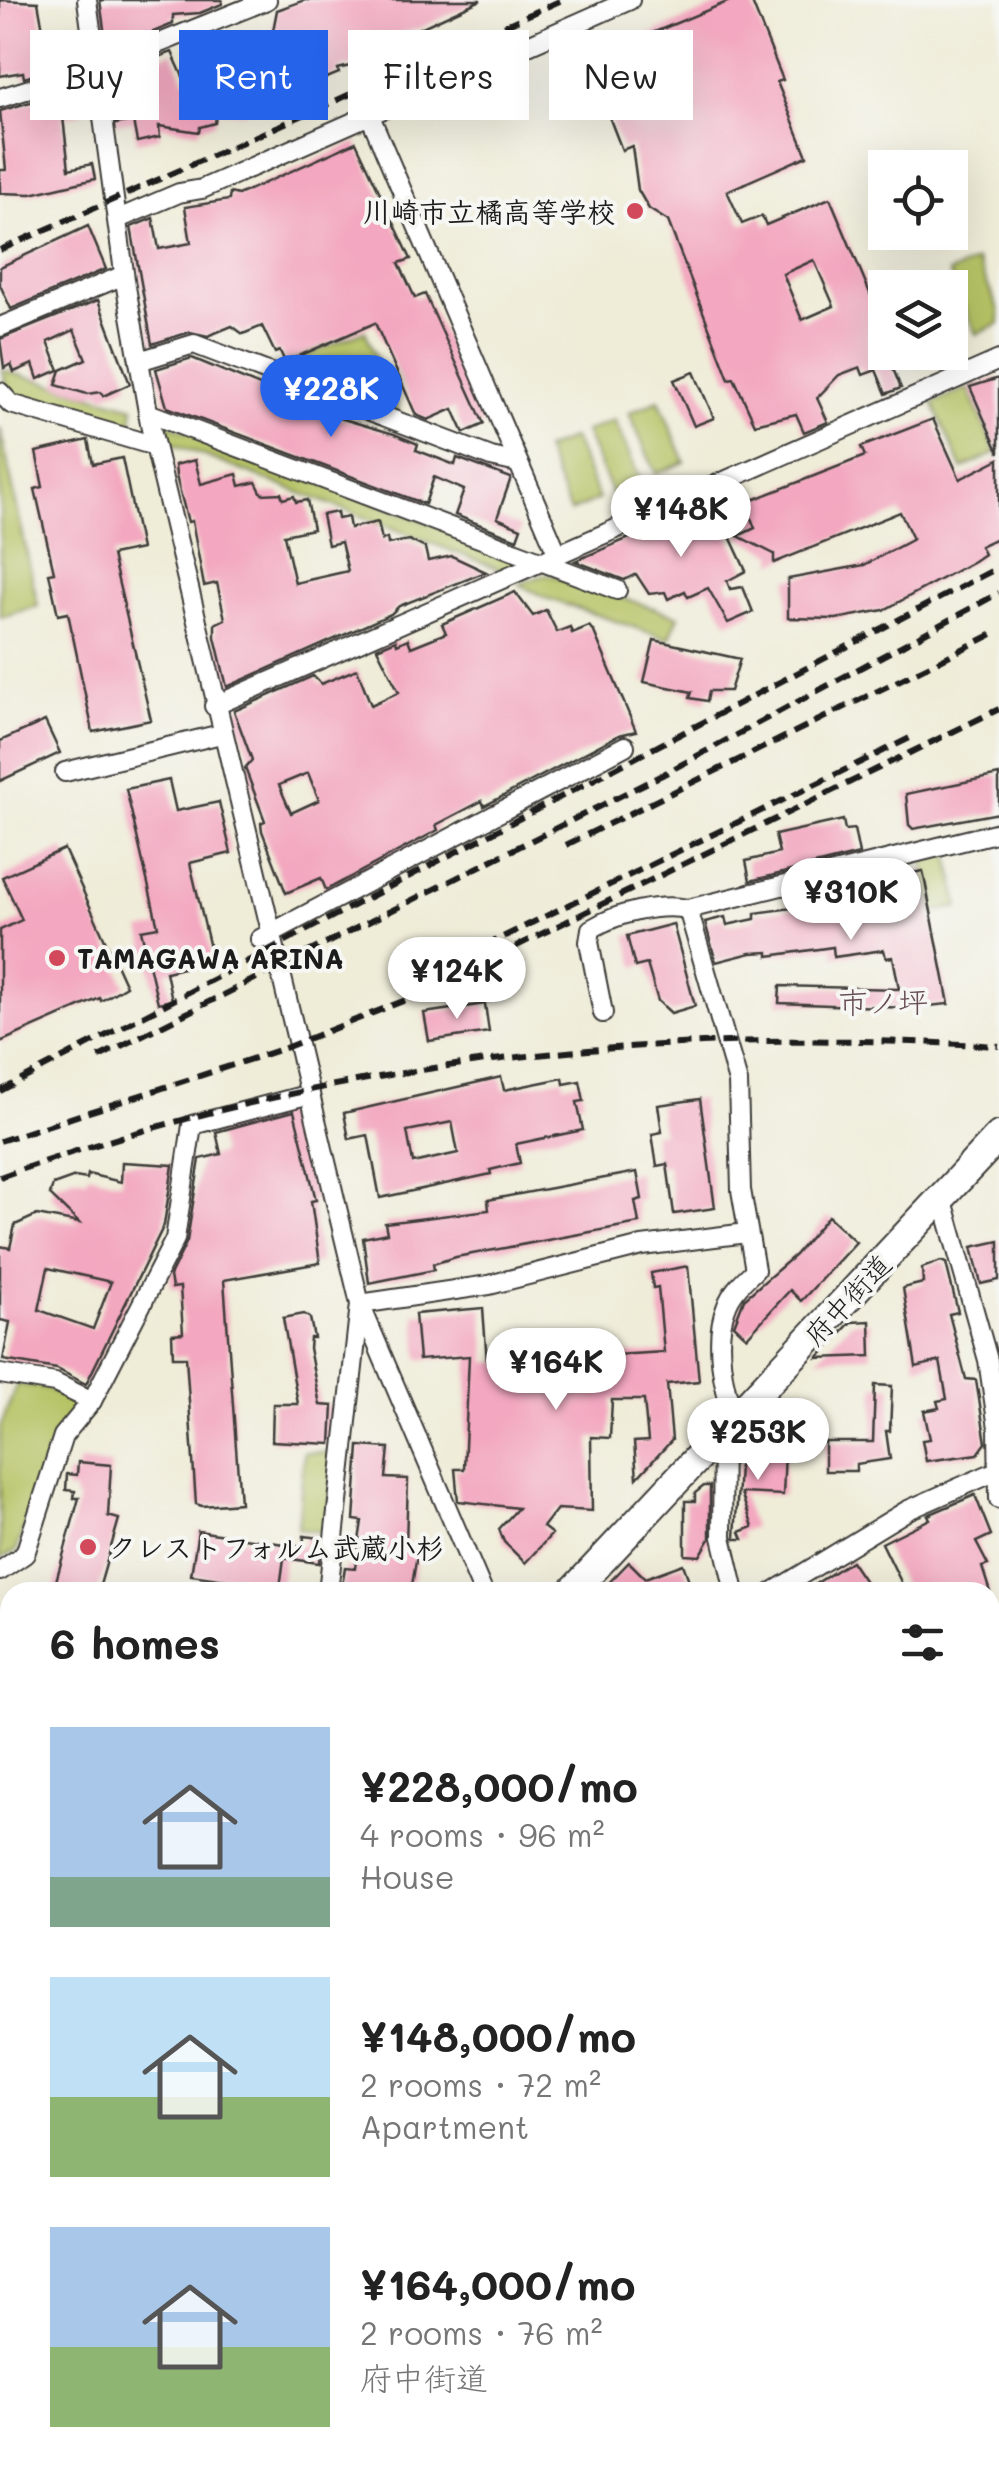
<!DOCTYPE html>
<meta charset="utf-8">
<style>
body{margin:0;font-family:Mali,"Klee One",sans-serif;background:#f6f6f6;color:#222;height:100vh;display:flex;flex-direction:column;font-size:38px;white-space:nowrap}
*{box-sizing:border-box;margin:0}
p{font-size:32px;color:#767676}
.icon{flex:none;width:55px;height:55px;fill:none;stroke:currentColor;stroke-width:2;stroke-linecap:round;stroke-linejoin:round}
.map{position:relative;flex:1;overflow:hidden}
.details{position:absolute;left:0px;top:1582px;width:1000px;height:892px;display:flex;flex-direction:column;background:#fff;border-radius:30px 30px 0 0;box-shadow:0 10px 40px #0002}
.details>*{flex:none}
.banner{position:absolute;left:30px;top:30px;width:940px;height:90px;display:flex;gap:20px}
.controls{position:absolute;left:868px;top:150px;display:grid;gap:20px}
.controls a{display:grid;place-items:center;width:100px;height:100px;border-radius:0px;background:#fff;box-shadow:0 10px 40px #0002;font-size:50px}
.price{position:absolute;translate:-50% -85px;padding:0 22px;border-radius:35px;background:#fff;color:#222;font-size:32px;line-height:65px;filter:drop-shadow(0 2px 5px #0008)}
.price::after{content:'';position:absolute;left:50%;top:60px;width:30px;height:22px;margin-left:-15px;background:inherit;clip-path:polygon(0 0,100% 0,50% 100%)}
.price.active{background:#2563eb;color:#fff}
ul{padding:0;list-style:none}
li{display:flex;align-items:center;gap:30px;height:250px;padding:0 50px}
li span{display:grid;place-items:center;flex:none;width:280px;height:200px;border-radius:0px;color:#555}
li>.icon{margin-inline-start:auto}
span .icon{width:120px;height:120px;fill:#fffc;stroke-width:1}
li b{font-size:42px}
h2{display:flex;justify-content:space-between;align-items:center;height:120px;padding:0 50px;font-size:42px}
.tag{padding:0 35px;border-radius:0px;background:#fff;box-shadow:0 10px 40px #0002;font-size:35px;line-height:90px}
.tag.active{background:#2563eb;color:#fff}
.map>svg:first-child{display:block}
</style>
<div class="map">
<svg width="999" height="2473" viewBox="0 0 999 2473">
<rect width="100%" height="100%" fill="#f6f6f2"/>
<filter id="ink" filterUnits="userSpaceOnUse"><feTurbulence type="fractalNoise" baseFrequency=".01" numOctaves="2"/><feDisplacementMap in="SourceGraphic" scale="20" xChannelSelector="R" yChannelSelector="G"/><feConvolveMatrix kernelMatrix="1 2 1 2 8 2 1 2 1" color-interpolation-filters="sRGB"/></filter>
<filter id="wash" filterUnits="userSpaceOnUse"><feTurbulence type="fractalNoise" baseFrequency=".0048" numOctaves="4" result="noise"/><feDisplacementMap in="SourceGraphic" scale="40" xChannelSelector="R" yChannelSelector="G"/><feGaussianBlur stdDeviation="2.25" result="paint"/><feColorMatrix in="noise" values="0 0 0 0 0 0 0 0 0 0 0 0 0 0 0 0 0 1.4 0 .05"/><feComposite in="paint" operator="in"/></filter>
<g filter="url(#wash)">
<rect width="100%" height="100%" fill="#efecd8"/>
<g fill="#b6c365" stroke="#697040" stroke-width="2.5">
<path d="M 977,261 L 999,311 L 999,324 L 976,334 L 949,273 Z"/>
<path d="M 365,331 L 400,415 L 276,368 Z"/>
<path d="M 2,370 L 134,407 L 131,430 L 9,394 Z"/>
<path d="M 968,388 L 996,453 L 962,469 L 933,403 Z"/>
<path d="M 659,400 L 685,462 L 656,474 L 629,413 Z"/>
<path d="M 614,420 L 641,481 L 612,494 L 585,432 Z"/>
<path d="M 163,422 L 530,561 L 504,571 L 168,442 Z"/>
<path d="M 0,427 L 38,606 L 0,617 Z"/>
<path d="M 573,438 L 599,499 L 570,512 L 544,450 Z"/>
<path d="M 547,574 L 679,616 L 669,639 L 546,598 L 519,584 Z"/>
<path d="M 949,854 L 959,907 L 934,912 L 923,861 Z"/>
<path d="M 17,1384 L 47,1388 L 76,1402 L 55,1440 L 16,1551 L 0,1559 L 0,1427 Z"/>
<path d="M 304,1452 L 335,1453 L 327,1533 L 298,1529 Z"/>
<path d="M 999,1780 L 999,1991 L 990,2003 L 990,1790 Z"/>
<path d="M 990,2445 L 999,2452 L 999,2473 L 578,2473 L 588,2465 L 990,2465 Z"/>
</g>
<path fill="#eeda9e" stroke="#857b5d" stroke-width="2.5" d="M 990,2058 L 999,2065 L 999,2443 L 990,2436 Z"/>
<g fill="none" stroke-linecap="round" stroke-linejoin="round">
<g stroke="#5fbcdd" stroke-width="35">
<path d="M 990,1963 L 999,1951"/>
<path d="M 592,2473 L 601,2465"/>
</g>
</g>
<g id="blocks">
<g fill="#f3a7c0" fill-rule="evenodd">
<path d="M 0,0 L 38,2 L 45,41 L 53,38 L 56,49 L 66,47 L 69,64 L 24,78 L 23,72 L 0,76 Z"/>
<path d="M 100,0 L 222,0 L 222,4 L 200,13 L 173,15 L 173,24 L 107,51 Z"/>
<path d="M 305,0 L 481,0 L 416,30 L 359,44 L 362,63 L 338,69 L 339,73 L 242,113 L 217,109 L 215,123 L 200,127 L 199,132 L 159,126 L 160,137 L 137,142 L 133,121 L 116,124 L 110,76 L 172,52 L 184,79 L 206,77 L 207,87 L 265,98 L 277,68 L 221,61 L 224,36 L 271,41 L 277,10 Z"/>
<path d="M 732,0 L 751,0 L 783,80 L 777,82 L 807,156 L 727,191 L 742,224 L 762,216 L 766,225 L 830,198 L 885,329 L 885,352 L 917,353 L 891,364 L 901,388 L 886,394 L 876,370 L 863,375 L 860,367 L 839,375 L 817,398 L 828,422 L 804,432 L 796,414 L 755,424 L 734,378 L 729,379 L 668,221 L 649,209 L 638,190 L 632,146 L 622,150 L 587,60 ZM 814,260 L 834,306 L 802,320 L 783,274 Z"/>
<path d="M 78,88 L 83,113 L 63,117 L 69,169 L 92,164 L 95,179 L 31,194 L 0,193 L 0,170 L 6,170 L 0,111 Z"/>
<path d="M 356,142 L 411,259 L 399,263 L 415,298 L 425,294 L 484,424 L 464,433 L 453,409 L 428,420 L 416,415 L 375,323 L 285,362 L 280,351 L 275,353 L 262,326 L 243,334 L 232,326 L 208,336 L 190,332 L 152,344 L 131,227 L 153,218 L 159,249 L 191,243 L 185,207 L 229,200 L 230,193 L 238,195 Z"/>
<path d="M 88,226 L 106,269 L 11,309 L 0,285 L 0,267 Z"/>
<path d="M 98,300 L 130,384 L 103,396 L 101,392 L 87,394 L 56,385 L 61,370 L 86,359 L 74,330 L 48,342 L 59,370 L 38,379 L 33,364 L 14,372 L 11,364 L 4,368 L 0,339 Z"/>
<path d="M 192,358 L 333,416 L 394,434 L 418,444 L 416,450 L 455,465 L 457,458 L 511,478 L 497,518 L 521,528 L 517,539 L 455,515 L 464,490 L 434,477 L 425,504 L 167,407 L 156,369 Z"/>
<path d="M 694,372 L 714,418 L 694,426 L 674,380 Z"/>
<path d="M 999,378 L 999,453 L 970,387 Z"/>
<path d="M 933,419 L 960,479 L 999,459 L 999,537 L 980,546 L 984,554 L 974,561 L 884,610 L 836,619 L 788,618 L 788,579 L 864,565 L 913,539 L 900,512 L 774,563 L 774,554 L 738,536 L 755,528 L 745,503 L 865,456 L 861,447 Z"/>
<path d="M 88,440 L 93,464 L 122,458 L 141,549 L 112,555 L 151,720 L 93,732 L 68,613 L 58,615 L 49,573 L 54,572 L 35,489 L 43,487 L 36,452 Z"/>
<path d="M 195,460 L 201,484 L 237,474 L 240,486 L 256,482 L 262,494 L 281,493 L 283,499 L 294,496 L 296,502 L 307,500 L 313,529 L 284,535 L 295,583 L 348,571 L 341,542 L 328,545 L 322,515 L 337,512 L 338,519 L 348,517 L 350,528 L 378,522 L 382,540 L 387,538 L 388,544 L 409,540 L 425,548 L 428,561 L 452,556 L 486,572 L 399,606 L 391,614 L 227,687 L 215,637 L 215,624 L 225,619 L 217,583 L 204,586 L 192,521 L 188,522 L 176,476 L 175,465 Z"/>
<path d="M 714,502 L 746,571 L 727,581 L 730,589 L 743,587 L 753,612 L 728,623 L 708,588 L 688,597 L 685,591 L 668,599 L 665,592 L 649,594 L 636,574 L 624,580 L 575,561 Z"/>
<path d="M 515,592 L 533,616 L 546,610 L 557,632 L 570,627 L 572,633 L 589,626 L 594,632 L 636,731 L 619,735 L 484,806 L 482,801 L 436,825 L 438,830 L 326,890 L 321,878 L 286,893 L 262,831 L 261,823 L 265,821 L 245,768 L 252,760 L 234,711 L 313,676 L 321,684 L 357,669 L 371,705 L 399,692 L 377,648 L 396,640 L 397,644 L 408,639 L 411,647 L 446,633 L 442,624 ZM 308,773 L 319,800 L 291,813 L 279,785 Z"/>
<path d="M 654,640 L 740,659 L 730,691 L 709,691 L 707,701 L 690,698 L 692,692 L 644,682 Z"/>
<path d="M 45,721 L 60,753 L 0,781 L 0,741 Z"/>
<path d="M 999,775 L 999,813 L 913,829 L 909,825 L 906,794 Z"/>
<path d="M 169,780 L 176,811 L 219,802 L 231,853 L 190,863 L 213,961 L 166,972 L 172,1000 L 158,1003 L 141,930 L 158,927 L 126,789 Z"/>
<path d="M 843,820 L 845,830 L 854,829 L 859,854 L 750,881 L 746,861 L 779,853 L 775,835 Z"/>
<path d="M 64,849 L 126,986 L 101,1001 L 100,998 L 0,1042 L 0,930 L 22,920 L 2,877 Z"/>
<path d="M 923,871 L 949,1004 L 908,1008 L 779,1003 L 780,986 L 899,989 L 893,957 L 886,958 L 884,950 L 834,957 L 833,947 L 768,956 L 768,952 L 751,953 L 716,962 L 705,922 L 725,917 L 727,925 L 755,919 L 755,913 L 881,896 L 881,879 Z"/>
<path d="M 673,924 L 695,1006 L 671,1013 L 658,1001 L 647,964 L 635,967 L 627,936 Z"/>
<path d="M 485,1004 L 489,1032 L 429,1041 L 424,1013 Z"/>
<path d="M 501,1077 L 504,1090 L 563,1078 L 564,1084 L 580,1081 L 584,1101 L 577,1102 L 583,1130 L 516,1144 L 520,1163 L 490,1170 L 491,1174 L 380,1198 L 368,1135 L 349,1139 L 344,1113 ZM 452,1122 L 458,1153 L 413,1163 L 407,1131 Z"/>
<path d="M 700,1099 L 715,1208 L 674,1214 L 667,1164 L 657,1166 L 652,1134 L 662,1132 L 658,1105 Z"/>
<path d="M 294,1111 L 316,1200 L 311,1201 L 320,1263 L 224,1280 L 240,1503 L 202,1506 L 196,1504 L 186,1357 L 173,1357 L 172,1334 L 183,1333 L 180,1287 L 172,1288 L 170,1276 L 187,1241 L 200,1159 L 221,1154 L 216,1132 Z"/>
<path d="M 122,1162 L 173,1165 L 164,1225 L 86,1384 L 57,1369 L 3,1360 L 10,1322 L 0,1320 L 0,1246 L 10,1248 L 15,1225 L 37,1215 L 79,1223 L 50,1195 L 53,1185 L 75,1177 L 87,1179 L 88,1174 L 121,1182 ZM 48,1268 L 111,1282 L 93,1329 L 39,1310 Z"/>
<path d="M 637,1172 L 642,1199 L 635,1201 L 639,1223 L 456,1257 L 433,1264 L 434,1270 L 369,1283 L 363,1238 L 387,1233 L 385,1223 L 489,1210 L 488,1200 Z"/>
<path d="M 828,1216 L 856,1242 L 801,1301 L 790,1290 L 747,1337 L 734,1325 L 744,1299 L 795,1255 Z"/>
<path d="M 999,1241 L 999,1280 L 981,1284 L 972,1247 Z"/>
<path d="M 941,1261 L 946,1263 L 958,1312 L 949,1314 L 966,1379 L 976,1380 L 986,1443 L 978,1454 L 926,1461 L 922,1440 L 930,1439 L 924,1411 L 939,1408 L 937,1401 L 947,1399 L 940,1361 L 916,1367 L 903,1288 L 923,1283 L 922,1268 Z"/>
<path d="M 688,1266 L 699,1381 L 667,1384 L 672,1440 L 637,1478 L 634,1442 L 648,1441 L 644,1400 L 612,1400 L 610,1438 L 591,1437 L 592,1511 L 557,1509 L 543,1527 L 552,1534 L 525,1563 L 504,1542 L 499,1529 L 518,1508 L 458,1501 L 455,1469 L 464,1469 L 469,1356 L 419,1360 L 415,1314 L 483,1308 L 487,1362 L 582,1366 L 582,1357 L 664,1352 L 658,1287 L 653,1288 L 651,1273 Z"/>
<path d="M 304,1314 L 310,1318 L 314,1338 L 310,1338 L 309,1348 L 320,1405 L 333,1406 L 331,1444 L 272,1441 L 273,1404 L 298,1404 L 283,1318 Z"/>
<path d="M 870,1321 L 871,1356 L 818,1358 L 851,1322 Z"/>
<path d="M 875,1385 L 892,1386 L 890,1431 L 886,1431 L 890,1459 L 856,1464 L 856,1471 L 825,1471 L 825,1442 L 873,1442 Z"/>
<path d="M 359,1446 L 389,1448 L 386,1478 L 408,1479 L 406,1545 L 418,1548 L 411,1592 L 341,1592 L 345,1567 L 355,1568 L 362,1521 L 354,1520 Z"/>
<path d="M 757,1452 L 785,1453 L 783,1495 L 741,1493 L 753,1527 L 740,1532 L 743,1539 L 735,1539 L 739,1465 Z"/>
<path d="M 78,1462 L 111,1465 L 108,1516 L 119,1519 L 98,1592 L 53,1592 L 79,1498 L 74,1498 L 75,1491 L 66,1490 L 67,1474 L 77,1475 Z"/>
<path d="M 704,1486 L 710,1486 L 710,1539 L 700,1556 L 685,1555 L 685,1501 L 695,1501 L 695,1493 Z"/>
<path d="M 975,1495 L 991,1535 L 976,1542 L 988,1565 L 982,1567 L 990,1592 L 906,1592 L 882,1543 L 930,1519 L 928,1515 Z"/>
<path d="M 198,1531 L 303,1547 L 304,1536 L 321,1538 L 319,1563 L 284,1558 L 280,1588 L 191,1575 Z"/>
<path d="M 851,1561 L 872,1592 L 803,1592 Z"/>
<path d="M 629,1562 L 645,1578 L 683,1564 L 691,1586 L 675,1592 L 600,1592 Z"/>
</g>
</g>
</g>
<g filter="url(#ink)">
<use href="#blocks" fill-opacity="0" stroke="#3c3b38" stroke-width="2.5"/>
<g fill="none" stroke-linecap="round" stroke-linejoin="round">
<g stroke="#3c3b38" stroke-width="22">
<g id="minor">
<path d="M 87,0 L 126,287 L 151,429 L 360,1304 L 483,1592"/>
<path d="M 0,98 L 95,69 L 267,0"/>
<path d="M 370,116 L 558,555"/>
<path d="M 118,219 L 179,193 L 202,189 L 630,0"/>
<path d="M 0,327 L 124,275"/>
<path d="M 139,361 L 194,344 L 491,457 L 518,463"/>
<path d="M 0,392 L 11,404 L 155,446"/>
<path d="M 148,413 L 617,590"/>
<path d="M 214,706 L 999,360"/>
<path d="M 65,772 L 221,734"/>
<path d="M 688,909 L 738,1082 L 741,1190 L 755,1270 C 743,1281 731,1292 726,1308 C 714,1337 722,1390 736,1418"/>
<path d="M 260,939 L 625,746"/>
<path d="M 603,1013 L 589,942 L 591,929 C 617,913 659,903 688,909 L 999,832"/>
<path d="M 942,1197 L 988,1360 L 998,1428 L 999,1499"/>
<path d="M 0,1374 L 55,1383 L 92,1401"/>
<path d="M 723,1431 L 722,1537 L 735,1592"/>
<path d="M 0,1571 L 25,1554 L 63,1436 L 92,1401 L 175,1239 L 192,1125 L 310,1094"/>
<path d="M 328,1592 L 360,1304 L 489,1285 L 642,1246 L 747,1233"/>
<path d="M 773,1592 L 908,1510 L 999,1470"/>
<path d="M 990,1766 L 999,1758"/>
<path d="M 0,1804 L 10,1806"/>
<path d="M 134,2473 L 142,2465"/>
<path d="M 570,2473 L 580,2465"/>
</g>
</g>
<g stroke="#3c3b38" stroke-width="28">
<g id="major">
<path d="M 0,2380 L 10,2383"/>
<path d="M 0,2406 L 10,2409"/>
<path d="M 229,2465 L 261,2473"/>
<path d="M 327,2465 L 358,2473"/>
</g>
</g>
<g stroke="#3c3b38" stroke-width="32">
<g id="highway">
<path d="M 572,1592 L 999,1136"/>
<path d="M 0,2208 L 10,2197"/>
</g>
</g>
<use href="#minor" stroke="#fff" stroke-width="18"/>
<use href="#major" stroke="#fff" stroke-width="22"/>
<use href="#highway" stroke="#fff" stroke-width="28"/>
<g stroke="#1c1c1c" stroke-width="6" stroke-dasharray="15 8" stroke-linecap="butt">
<path d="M 0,250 L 562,0"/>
<path d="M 566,845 L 999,631"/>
<path d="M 462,957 L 910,738"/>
<path d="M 99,1057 L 662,775 L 999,593"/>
<path d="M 0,1091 L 999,567"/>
<path d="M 0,1141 L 285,1048 L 413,997 L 999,709"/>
<path d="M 0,1177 C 324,1060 656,1026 999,1046"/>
</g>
</g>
</g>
<g fill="#d1495b" stroke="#f6f6f2" stroke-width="4">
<circle cx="635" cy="211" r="10"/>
<circle cx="57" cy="958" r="10"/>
<circle cx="88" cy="1547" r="10"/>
</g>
<g text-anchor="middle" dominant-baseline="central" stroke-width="8" stroke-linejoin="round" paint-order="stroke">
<g font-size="28" font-weight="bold" fill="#1c1c1c" stroke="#f6f6f2" text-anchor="start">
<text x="615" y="211" text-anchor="end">川崎市立橘高等学校</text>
<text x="77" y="958">TAMAGAWA ARINA</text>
<text x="108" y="1547">クレストフォルム武蔵小杉</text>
</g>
<g font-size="28" fill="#1c1c1c" stroke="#f6f6f2">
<text transform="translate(847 1299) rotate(-47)">府中街道</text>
</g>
<g font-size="30" fill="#674d55" stroke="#f6f6f2">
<text x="883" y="1001">市ノ坪</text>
</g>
</g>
</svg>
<div class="controls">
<a><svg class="icon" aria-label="locate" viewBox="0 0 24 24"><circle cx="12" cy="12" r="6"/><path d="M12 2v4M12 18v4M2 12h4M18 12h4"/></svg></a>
<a><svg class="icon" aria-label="layers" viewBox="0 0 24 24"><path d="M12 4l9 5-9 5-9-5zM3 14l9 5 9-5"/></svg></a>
</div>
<b class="price active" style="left:331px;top:440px">¥228K</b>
<b class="price" style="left:681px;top:560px">¥148K</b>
<b class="price" style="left:851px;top:943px">¥310K</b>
<b class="price" style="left:457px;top:1022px">¥124K</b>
<b class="price" style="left:556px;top:1413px">¥164K</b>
<b class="price" style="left:758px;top:1483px">¥253K</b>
<div class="banner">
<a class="tag">Buy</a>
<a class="tag active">Rent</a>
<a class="tag">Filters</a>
<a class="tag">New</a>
</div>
<section class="details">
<h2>6 homes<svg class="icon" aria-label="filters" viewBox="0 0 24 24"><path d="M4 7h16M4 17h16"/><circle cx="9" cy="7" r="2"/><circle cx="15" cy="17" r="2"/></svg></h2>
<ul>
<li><span style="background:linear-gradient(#a9c7e8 75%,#7fa58c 0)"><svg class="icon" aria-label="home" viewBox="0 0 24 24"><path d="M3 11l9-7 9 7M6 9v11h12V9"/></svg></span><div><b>¥228,000/mo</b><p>4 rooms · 96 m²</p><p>House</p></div></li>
<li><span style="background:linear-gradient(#bfe0f5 60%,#8fb573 0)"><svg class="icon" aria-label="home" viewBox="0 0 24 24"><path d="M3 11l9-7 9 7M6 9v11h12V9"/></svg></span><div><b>¥148,000/mo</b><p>2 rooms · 72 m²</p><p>Apartment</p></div></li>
<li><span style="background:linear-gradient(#a9c7e8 60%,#8fb573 0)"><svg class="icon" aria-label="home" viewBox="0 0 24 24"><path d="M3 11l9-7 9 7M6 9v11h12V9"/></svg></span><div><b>¥164,000/mo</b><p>2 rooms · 76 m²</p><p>府中街道</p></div></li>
</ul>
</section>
</div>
